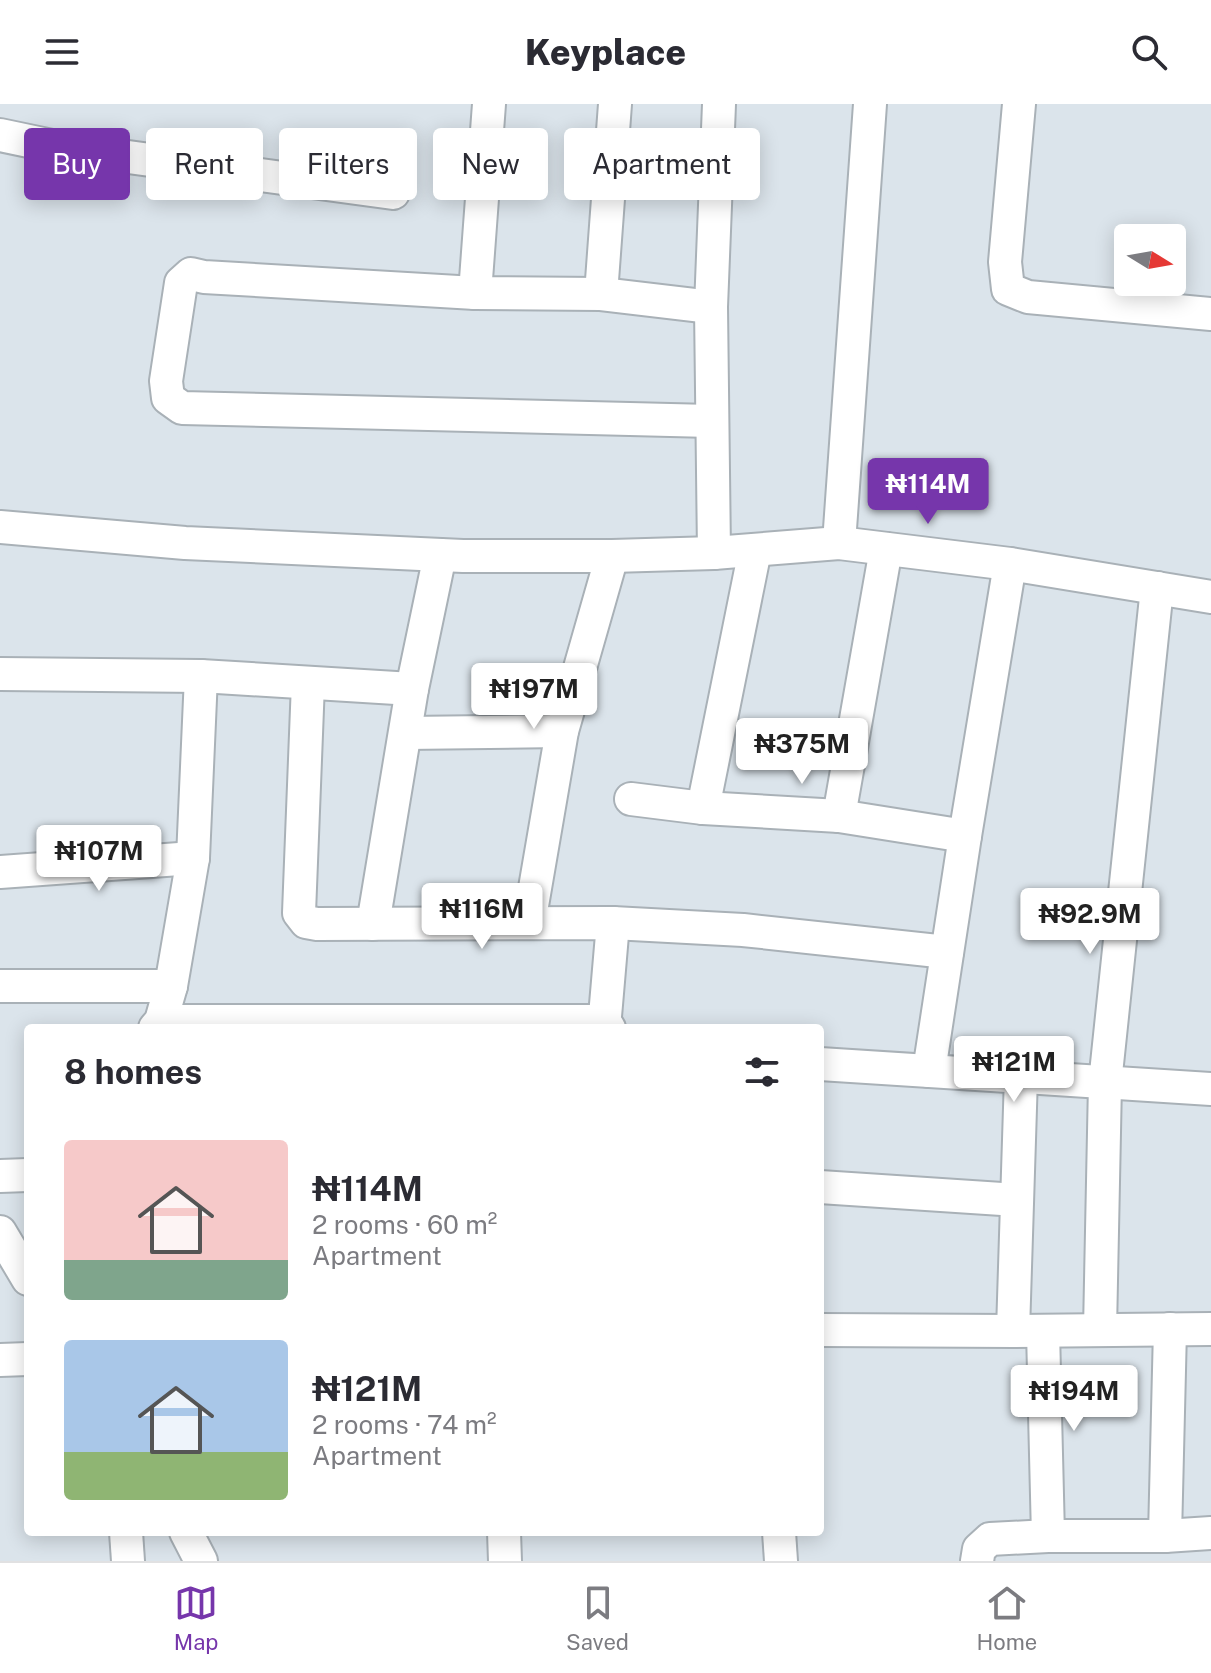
<!DOCTYPE html>
<meta charset="utf-8">
<style>
body{margin:0;font-family:"Public Sans",sans-serif;background:#f7f7f7;color:#2b2b33;height:100vh;display:flex;flex-direction:column;font-size:30px;white-space:nowrap}
*{box-sizing:border-box;margin:0}
p{font-size:26px;color:#7c7c81}
.icon{flex:none;width:44px;height:44px;fill:none;stroke:currentColor;stroke-width:2;stroke-linecap:round;stroke-linejoin:round}
.map{position:relative;flex:1;overflow:hidden}
.details{position:absolute;left:24px;top:920px;width:800px;height:512px;display:flex;flex-direction:column;background:#fff;border-radius:8px;box-shadow:0 4px 20px #0003}
.details>*{flex:none}
.banner{position:absolute;left:24px;top:24px;width:800px;height:72px;display:flex;gap:16px}
.needle{width:52px;rotate:101deg}
.fabs{position:absolute;left:1114px;top:120px;display:grid;gap:16px}
.fabs a{display:grid;place-items:center;width:72px;height:72px;border-radius:8px;background:#fff;box-shadow:0 4px 20px #0003;font-size:40px}
.price{position:absolute;translate:-50% -68px;padding:0 18px;border-radius:8px;background:#fff;color:#222;font-size:26px;line-height:52px;filter:drop-shadow(0 2px 4px #0008)}
.price::after{content:'';position:absolute;left:50%;top:48px;width:24px;height:18px;margin-left:-12px;background:inherit;clip-path:polygon(0 0,100% 0,50% 100%)}
.price.current{background:#7636ab;color:#fff}
ul{padding:0;list-style:none}
li{display:flex;align-items:center;gap:24px;height:200px;padding:0 40px}
li span{display:grid;place-items:center;flex:none;width:224px;height:160px;border-radius:8px;color:#555}
li>.icon{margin-inline-start:auto}
span .icon{width:96px;height:96px;fill:#fffc;stroke-width:1}
li b{font-size:34px}
h2{display:flex;justify-content:space-between;align-items:center;height:96px;padding:0 40px;font-size:34px}
.tag{padding:0 28px;border-radius:8px;background:#fff;box-shadow:0 4px 20px #0003;font-size:28px;line-height:72px}
.tag.current{background:#7636ab;color:#fff}
header{display:flex;justify-content:space-between;align-items:center;height:104px;padding:0 40px;background:#fff;font-size:36px;font-weight:800}
.tabs{display:flex;justify-content:space-around;align-items:center;height:112px;border-top:2px solid #e1e1e2;background:#fff;font-size:22px;color:#7c7c81}
.tabs a{display:grid;justify-items:center;gap:4px}
.tabs .current{color:#7636ab}
.map>svg:first-child{display:block}
</style>
<header><svg class="icon" aria-label="menu" viewBox="0 0 24 24"><path d="M4 6h16M4 12h16M4 18h16"/></svg>Keyplace<svg class="icon" aria-label="search" viewBox="0 0 24 24"><circle cx="10" cy="10" r="6"/><path d="M15 15l6 6"/></svg></header>
<div class="map">
<svg width="1211" height="1457" viewBox="0 0 1211 1457">
<rect width="100%" height="100%" fill="#dbe4eb"/>
<g fill="none" stroke-linecap="round" stroke-linejoin="round">
<g stroke="#a9b1b7" stroke-width="36">
<g id="minor">
<path d="M 1019,0 L 1005,158 L 1008,185 L 1028,193 L 1211,210"/>
<path d="M 0,31 L 62,44 L 393,89"/>
<path d="M 475,189 L 489,0"/>
<path d="M 601,190 L 615,0"/>
<path d="M 711,203 L 601,190 L 475,189 L 204,173 L 191,170 L 181,179 L 166,277 L 168,294 L 182,304 L 711,317"/>
<path d="M 0,423 L 185,439 L 463,452 L 612,452 L 714,449 L 839,439 L 1010,460 L 1211,493"/>
<path d="M 839,439 L 870,0"/>
<path d="M 714,449 L 711,203 L 719,0"/>
<path d="M 0,570 L 201,572 L 412,585"/>
<path d="M 308,579 L 299,809 L 306,818 L 317,820 L 613,819 L 743,826 L 947,848"/>
<path d="M 406,629 L 562,627"/>
<path d="M 631,695 L 703,704 L 839,712 L 965,732"/>
<path d="M 703,704 L 755,446"/>
<path d="M 839,712 L 886,445"/>
<path d="M 0,768 L 193,754"/>
<path d="M 529,819 L 562,627 L 612,452"/>
<path d="M 373,820 L 412,585 L 440,451"/>
<path d="M 0,882 L 171,882"/>
<path d="M 161,917 L 604,917 L 609,924"/>
<path d="M 155,924 L 161,917 L 171,882 L 193,754 L 201,572"/>
<path d="M 604,924 L 613,819"/>
<path d="M 820,960 L 1211,985"/>
<path d="M 929,967 L 965,732 L 1010,460"/>
<path d="M 0,1072 L 28,1071"/>
<path d="M 820,1083 L 1017,1096"/>
<path d="M 0,1128 L 28,1175"/>
<path d="M 820,1226 L 1013,1227 L 1211,1225"/>
<path d="M 1100,1226 L 1105,979 L 1157,484"/>
<path d="M 1013,1227 L 1021,972"/>
<path d="M 1043,1227 L 1048,1432"/>
<path d="M 0,1256 L 28,1255"/>
<path d="M 126,1428 L 128,1457"/>
<path d="M 186,1428 L 201,1457"/>
<path d="M 504,1428 L 505,1457"/>
<path d="M 779,1428 L 781,1457"/>
<path d="M 1165,1432 L 1170,1225"/>
<path d="M 977,1457 L 979,1445 L 990,1435 L 1048,1432 L 1165,1432 L 1211,1429"/>
</g>
</g>
<use href="#minor" stroke="#fff" stroke-width="32"/>
</g>
</svg>
<div class="fabs">
<a><svg class="needle" viewBox="-14 -14 28 28"><path d="M0-13l5 13h-10z" fill="#e53935"/><path d="M0 13l5-13h-10z" fill="#7c7c81"/></svg></a>
</div>
<b class="price current" style="left:928px;top:422px">₦114M</b>
<b class="price" style="left:534px;top:627px">₦197M</b>
<b class="price" style="left:802px;top:682px">₦375M</b>
<b class="price" style="left:99px;top:789px">₦107M</b>
<b class="price" style="left:482px;top:847px">₦116M</b>
<b class="price" style="left:1090px;top:852px">₦92.9M</b>
<b class="price" style="left:1014px;top:1000px">₦121M</b>
<b class="price" style="left:1074px;top:1329px">₦194M</b>
<div class="banner">
<a class="tag current">Buy</a>
<a class="tag">Rent</a>
<a class="tag">Filters</a>
<a class="tag">New</a>
<a class="tag">Apartment</a>
</div>
<section class="details">
<h2>8 homes<svg class="icon" aria-label="filters" viewBox="0 0 24 24"><path d="M4 7h16M4 17h16"/><circle cx="9" cy="7" r="2"/><circle cx="15" cy="17" r="2"/></svg></h2>
<ul>
<li><span style="background:linear-gradient(#f6c9c9 75%,#7fa58c 0)"><svg class="icon" aria-label="home" viewBox="0 0 24 24"><path d="M3 11l9-7 9 7M6 9v11h12V9"/></svg></span><div><b>₦114M</b><p>2 rooms · 60 m²</p><p>Apartment</p></div></li>
<li><span style="background:linear-gradient(#a9c7e8 70%,#8fb573 0)"><svg class="icon" aria-label="home" viewBox="0 0 24 24"><path d="M3 11l9-7 9 7M6 9v11h12V9"/></svg></span><div><b>₦121M</b><p>2 rooms · 74 m²</p><p>Apartment</p></div></li>
</ul>
</section>
</div>
<nav class="tabs">
<a class="current"><svg class="icon" aria-label="map" viewBox="0 0 24 24"><path d="M3 6l6-2 6 2 6-2v14l-6 2-6-2-6 2zM9 4v14M15 6v14"/></svg>Map</a>
<a><svg class="icon" aria-label="saved" viewBox="0 0 24 24"><path d="M7 4h10v16l-5-4-5 4z"/></svg>Saved</a>
<a><svg class="icon" aria-label="home" viewBox="0 0 24 24"><path d="M3 11l9-7 9 7M6 9v11h12V9"/></svg>Home</a>
</nav>
